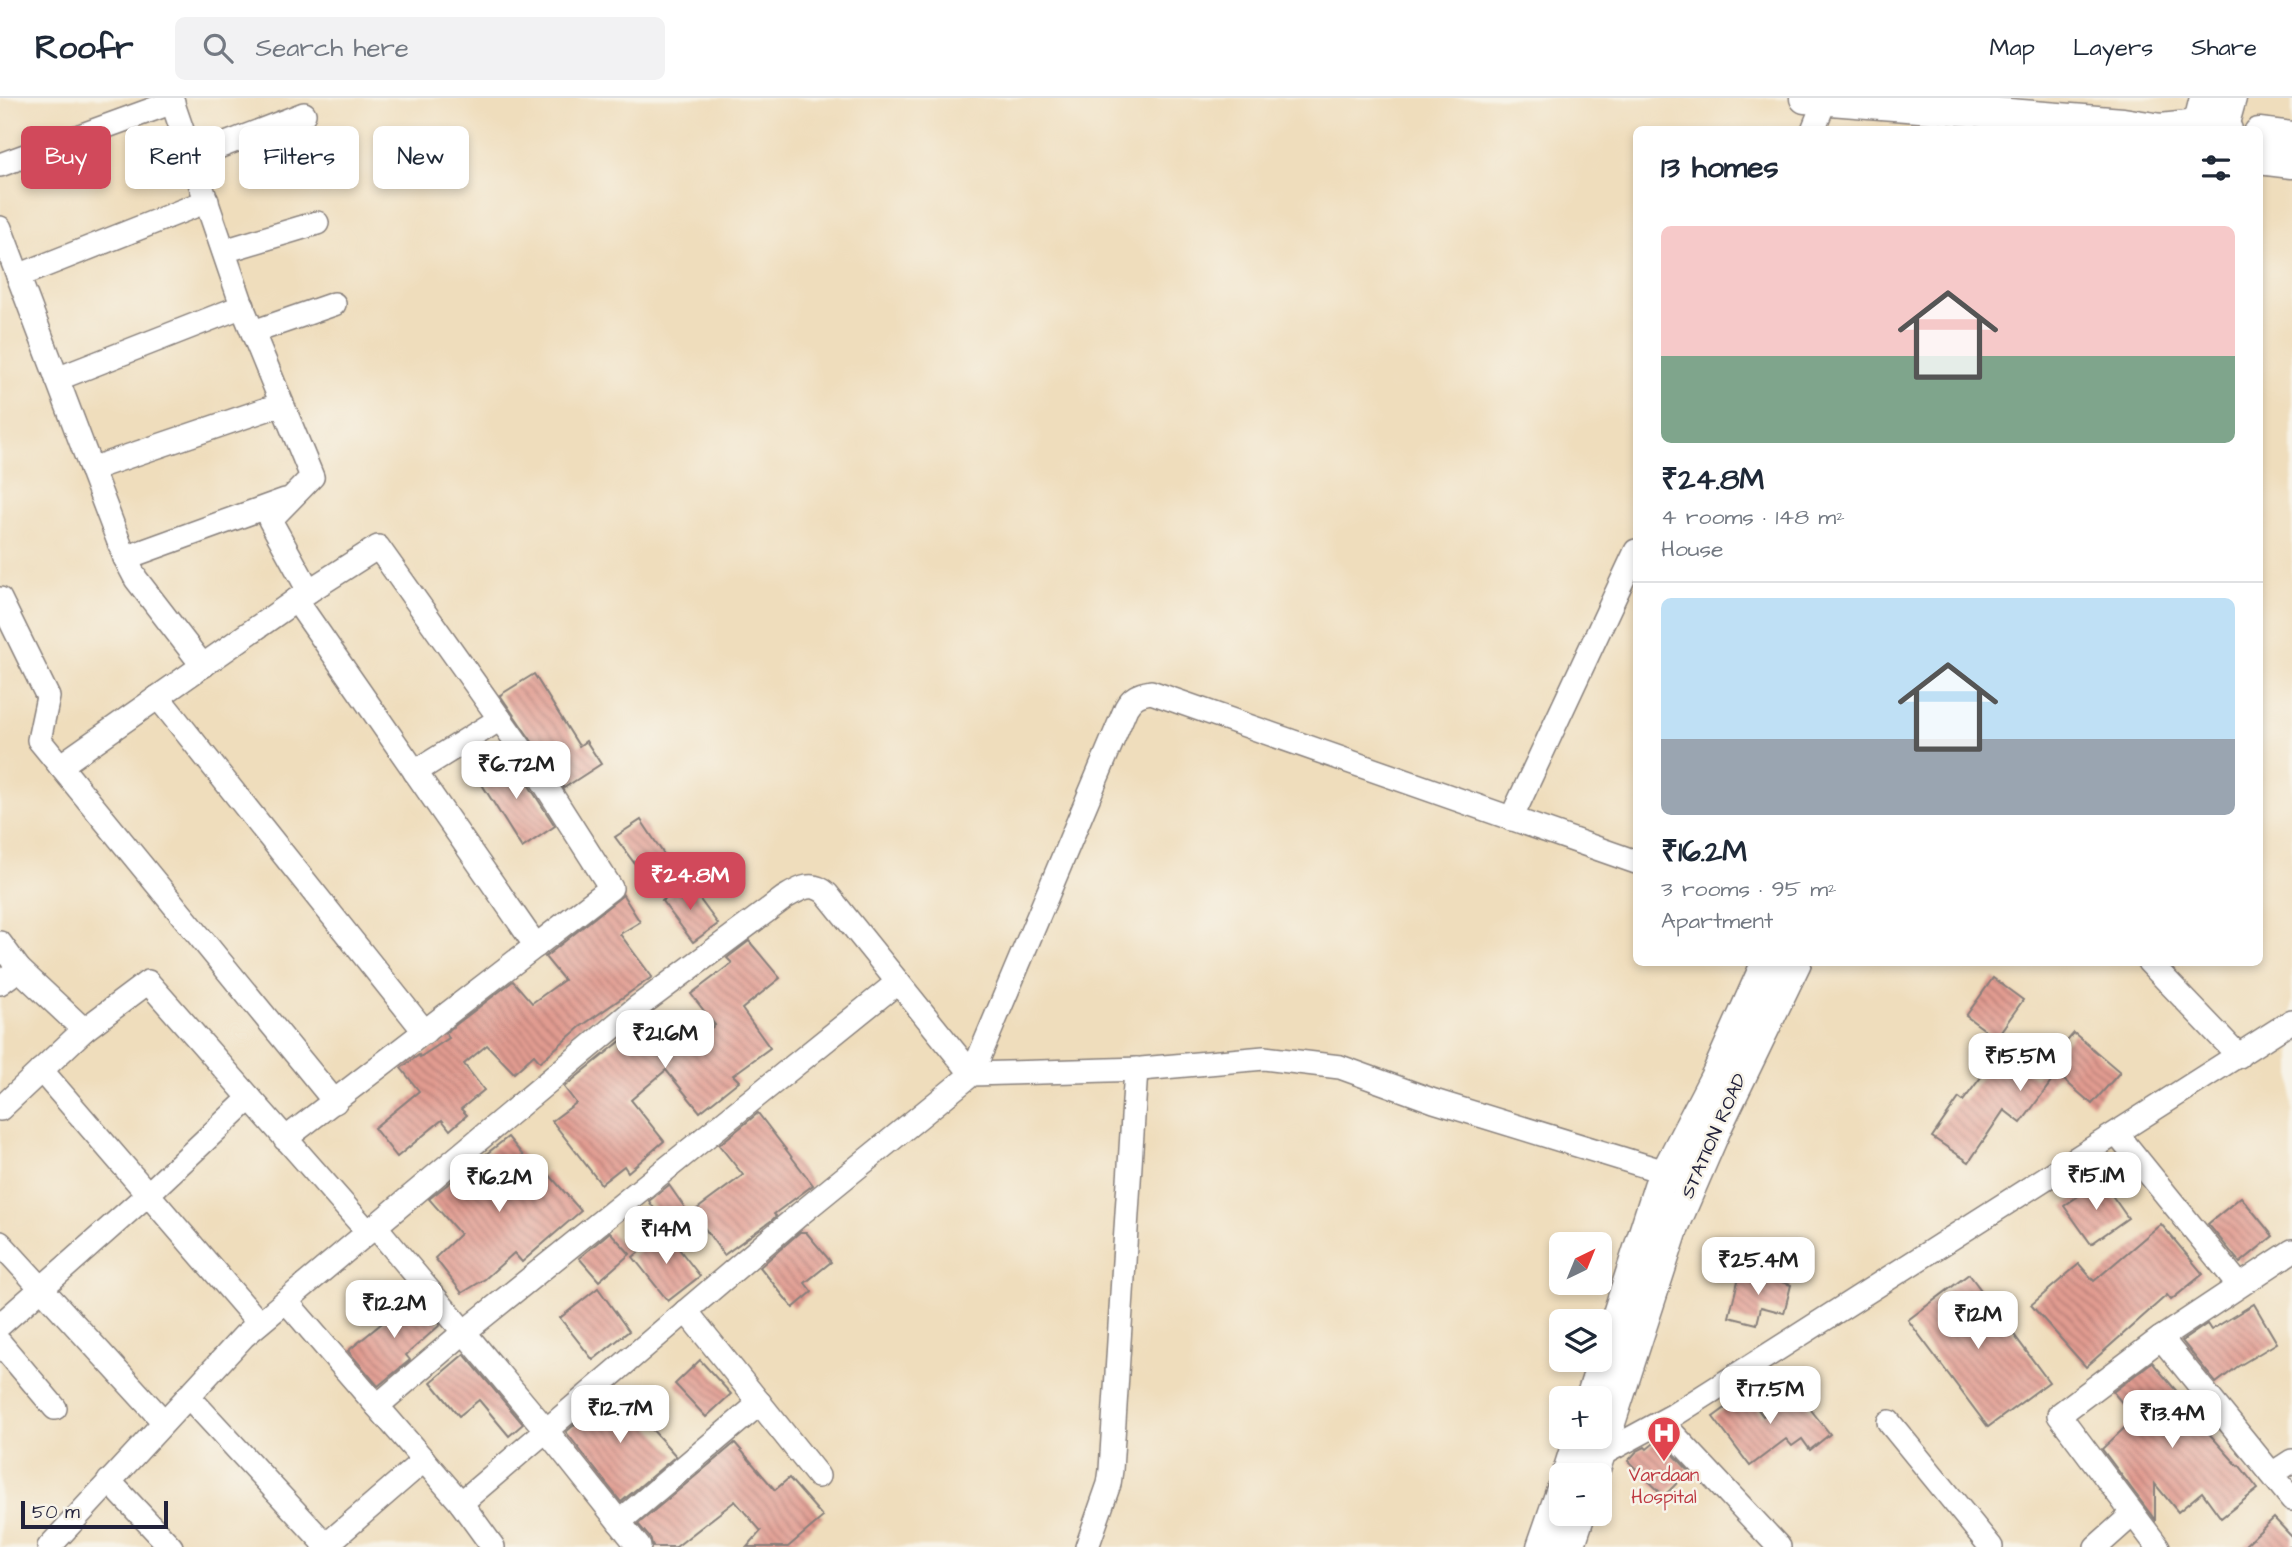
<!DOCTYPE html>
<meta charset="utf-8">
<style>
body{margin:0;font-family:"Architects Daughter",sans-serif;background:#f2f2f3;color:#1f2937;height:100vh;display:flex;flex-direction:column;font-size:26px;white-space:nowrap}
*{box-sizing:border-box;margin:0}
p{font-size:23px;color:#747a83}
.icon{flex:none;width:38px;height:38px;fill:none;stroke:currentColor;stroke-width:2;stroke-linecap:round;stroke-linejoin:round}
.map{position:relative;flex:1;overflow:hidden}
.panel{position:absolute;left:1633px;top:28px;width:630px;height:840px;display:flex;flex-direction:column;background:#fff;border-radius:10px;box-shadow:0 4px 10px #0003}
.panel>*{flex:none}
.guide{position:absolute;left:21px;top:28px;width:665px;height:63px;display:flex;gap:14px}
.needle{width:46px;rotate:43deg}
.controls{position:absolute;left:1549px;top:1134px;display:grid;gap:14px}
.controls a{display:grid;place-items:center;width:63px;height:63px;border-radius:10px;background:#fff;box-shadow:0 4px 10px #0003;font-size:35px}
.scale{position:absolute;left:21px;bottom:18px;width:147px;box-sizing:border-box;padding-left:7px;border:4px solid #22223b;border-top:0;font-size:19px;line-height:24px;white-space:nowrap;color:#22223b;-webkit-text-stroke:5px #f7f3e8;paint-order:stroke}
.price{position:absolute;translate:-50% -60px;padding:0 16px;border-radius:14px;background:#fff;color:#222;font-size:23px;line-height:46px;filter:drop-shadow(0 2px 4px #0008)}
.price::after{content:'';position:absolute;left:50%;top:42px;width:21px;height:16px;margin-left:-10px;background:inherit;clip-path:polygon(0 0,100% 0,50% 100%)}
.price.on{background:#d1495b;color:#fff}
ul{padding:0;list-style:none}
li{display:grid;align-content:center;gap:14px;height:371px;padding:0 28px}
li+li{border-top:2px solid #e0e1e3}
li span{display:grid;place-items:center;height:217px;border-radius:10px;color:#555}
li>.icon{margin-inline-start:auto}
span .icon{width:126px;height:126px;fill:#fffc;stroke-width:1}
li b{font-size:30px}
h2{display:flex;justify-content:space-between;align-items:center;height:84px;padding:0 28px;font-size:30px}
.pill{padding:0 24px;border-radius:10px;background:#fff;box-shadow:0 4px 10px #0003;font-size:24px;line-height:63px}
.pill.on{background:#d1495b;color:#fff}
header{display:flex;align-items:center;gap:42px;box-sizing:border-box;height:98px;padding:0 35px;background:#fff;border-bottom:2px solid #e0e1e3}
header strong{font-size:33px}
nav{display:flex;gap:38px;margin-inline-start:auto;font-size:24px}
.search{width:490px;height:63px;background:#f2f2f3;display:flex;align-items:center;gap:18px;box-sizing:border-box;padding:0 24px;border-radius:10px;color:#747a83;font-size:26px}
.map>svg:first-child{display:block}
</style>
<header>
<strong>Roofr</strong>
<div class="search"><svg class="icon" aria-label="search" viewBox="0 0 24 24"><circle cx="10" cy="10" r="6"/><path d="M15 15l6 6"/></svg>Search here</div>
<nav><a>Map</a><a>Layers</a><a>Share</a></nav>
</header>
<div class="map">
<svg width="2292" height="1449" viewBox="0 0 2292 1449">
<defs>
<pattern id="building-back-hatch" width="6" height="6" patternUnits="userSpaceOnUse" patternTransform="scale(1.75)"><rect width="6" height="6" fill="#e19b90"/><path d="M-1 5l2 2M0 0l6 6M5-1l2 2" fill="none" stroke="#b67e77"/></pattern>
</defs>
<rect width="100%" height="100%" fill="#f7f3e8"/>
<filter id="ink" filterUnits="userSpaceOnUse"><feTurbulence type="fractalNoise" baseFrequency=".0143" numOctaves="2"/><feDisplacementMap in="SourceGraphic" scale="14" xChannelSelector="R" yChannelSelector="G"/><feConvolveMatrix kernelMatrix="1 2 1 2 8 2 1 2 1" color-interpolation-filters="sRGB"/></filter>
<filter id="wash" filterUnits="userSpaceOnUse"><feTurbulence type="fractalNoise" baseFrequency=".00686" numOctaves="4" result="noise"/><feDisplacementMap in="SourceGraphic" scale="28" xChannelSelector="R" yChannelSelector="G"/><feGaussianBlur stdDeviation="1.57" result="paint"/><feColorMatrix in="noise" values="0 0 0 0 0 0 0 0 0 0 0 0 0 0 0 0 0 1.4 0 .05"/><feComposite in="paint" operator="in"/></filter>
<g filter="url(#wash)">
<rect width="100%" height="100%" fill="#efddbc"/>
<g id="blocks">
<g fill="url(#building-back-hatch)">
<path d="M 534,576 L 579,648 L 586,643 L 601,666 L 564,690 L 500,597 Z"/>
<path d="M 509,657 L 555,728 L 522,750 L 476,677 Z"/>
<path d="M 641,722 L 667,761 L 643,777 L 615,739 Z"/>
<path d="M 687,784 L 718,826 L 693,844 L 662,803 Z"/>
<path d="M 623,797 L 640,824 L 620,836 L 652,879 L 580,929 L 540,964 L 534,957 L 514,975 L 487,947 L 464,966 L 484,992 L 461,1011 L 467,1017 L 450,1032 L 442,1022 L 397,1059 L 374,1030 L 419,993 L 401,970 L 419,957 L 420,959 L 449,940 L 445,935 L 513,883 L 532,905 L 564,882 L 545,859 Z"/>
<path d="M 749,843 L 780,880 L 742,911 L 770,950 L 733,977 L 739,983 L 700,1014 L 666,972 L 631,1002 L 664,1043 L 628,1074 L 624,1068 L 601,1086 L 552,1023 L 576,1005 L 564,989 L 633,933 L 635,936 L 655,920 L 681,953 L 715,927 L 691,896 L 732,865 L 727,860 Z"/>
<path d="M 1993,880 L 2023,902 L 1996,940 L 1966,918 Z"/>
<path d="M 2074,935 L 2120,974 L 2092,1006 L 2057,976 L 2021,1025 L 2004,1012 L 1969,1064 L 1932,1039 L 1959,1000 L 1963,1003 L 2000,954 L 2035,980 Z"/>
<path d="M 758,1015 L 813,1087 L 774,1116 L 776,1118 L 772,1122 L 724,1157 L 693,1114 L 743,1077 L 719,1047 Z"/>
<path d="M 508,1039 L 541,1080 L 547,1074 L 581,1113 L 522,1164 L 514,1155 L 485,1181 L 462,1195 L 435,1160 L 460,1136 L 429,1101 Z"/>
<path d="M 2101,1082 L 2128,1120 L 2091,1146 L 2064,1108 Z"/>
<path d="M 669,1087 L 694,1123 L 673,1138 L 649,1103 Z"/>
<path d="M 2241,1099 L 2273,1138 L 2240,1165 L 2208,1126 Z"/>
<path d="M 2161,1126 L 2203,1176 L 2171,1202 L 2167,1197 L 2086,1269 L 2031,1207 L 2079,1166 L 2094,1183 Z"/>
<path d="M 665,1133 L 700,1178 L 668,1203 L 633,1159 Z"/>
<path d="M 610,1134 L 630,1156 L 599,1183 L 579,1160 Z"/>
<path d="M 800,1134 L 806,1134 L 831,1164 L 805,1185 L 812,1194 L 793,1210 L 760,1169 Z"/>
<path d="M 1741,1171 L 1791,1187 L 1784,1215 L 1761,1209 L 1757,1226 L 1729,1219 Z"/>
<path d="M 1969,1176 L 2049,1284 L 1988,1329 L 1908,1222 Z"/>
<path d="M 598,1190 L 629,1233 L 593,1262 L 560,1220 Z"/>
<path d="M 411,1193 L 440,1227 L 406,1257 L 410,1262 L 378,1288 L 348,1253 L 403,1208 L 399,1204 Z"/>
<path d="M 2254,1206 L 2277,1245 L 2237,1269 L 2216,1285 L 2182,1243 L 2207,1226 L 2211,1232 Z"/>
<path d="M 464,1256 L 523,1326 L 509,1338 L 479,1302 L 459,1318 L 431,1284 Z"/>
<path d="M 700,1262 L 731,1296 L 706,1319 L 675,1286 Z"/>
<path d="M 2152,1264 L 2199,1320 L 2197,1322 L 2238,1368 L 2239,1367 L 2258,1391 L 2221,1420 L 2202,1394 L 2178,1414 L 2155,1386 L 2155,1422 L 2102,1351 L 2135,1320 L 2113,1294 Z"/>
<path d="M 616,1291 L 676,1358 L 621,1404 L 566,1334 Z"/>
<path d="M 1796,1293 L 1830,1336 L 1810,1352 L 1802,1341 L 1792,1348 L 1786,1341 L 1750,1368 L 1713,1319 L 1746,1295 L 1763,1318 Z"/>
<path d="M 1659,1341 L 1689,1373 L 1664,1398 L 1628,1363 L 1637,1353 L 1645,1349 L 1647,1351 Z"/>
<path d="M 735,1345 L 775,1392 L 789,1380 L 823,1419 L 788,1449 L 747,1449 L 761,1433 L 735,1403 L 676,1449 L 653,1449 L 650,1440 L 638,1426 Z"/>
<path d="M 2274,1420 L 2292,1439 L 2292,1449 L 2243,1449 Z"/>
</g>
</g>
</g>
<g filter="url(#ink)">
<use href="#blocks" fill-opacity="0" stroke="#88807c" stroke-width="2"/>
<g fill="none" stroke-linecap="round" stroke-linejoin="round">
<g stroke="#88807c" stroke-width="26">
<g id="minor">
<path d="M 171,0 L 244,213 L 312,379 L 270,422 L 309,493"/>
<path d="M 1813,32 L 1825,2"/>
<path d="M 192,59 L 304,16"/>
<path d="M 0,67 L 173,4"/>
<path d="M 0,130 L 125,460 L 136,481 L 203,568"/>
<path d="M 224,153 L 317,125"/>
<path d="M 18,178 L 207,103"/>
<path d="M 253,234 L 334,206"/>
<path d="M 57,281 L 243,208"/>
<path d="M 91,371 L 282,306"/>
<path d="M 125,460 L 285,402"/>
<path d="M 0,501 L 48,599 L 39,642 L 335,1004"/>
<path d="M 296,502 L 536,848"/>
<path d="M 158,599 L 425,934"/>
<path d="M 60,668 L 309,493 L 378,449 L 532,666 L 611,790 L 285,1041"/>
<path d="M 415,674 L 500,621"/>
<path d="M 1511,721 L 1636,453"/>
<path d="M 0,845 L 19,871 L 0,885"/>
<path d="M 2149,864 L 2239,958"/>
<path d="M 19,871 L 84,932 L 148,884 L 368,1134"/>
<path d="M 41,972 L 259,1225"/>
<path d="M 0,1011 L 84,932"/>
<path d="M 2117,1036 L 2239,1187"/>
<path d="M 375,1128 L 546,1332 L 639,1449"/>
<path d="M 0,1145 L 164,1324"/>
<path d="M 286,1203 L 461,1405 L 493,1449"/>
<path d="M 686,1213 L 818,1378"/>
<path d="M 0,1227 L 148,1096 L 250,1000"/>
<path d="M 2161,1240 L 2292,1401"/>
<path d="M 0,1245 L 55,1310"/>
<path d="M 188,1298 L 326,1447"/>
<path d="M 377,1308 L 464,1234 L 898,884"/>
<path d="M 1662,1324 L 1779,1449"/>
<path d="M 1889,1324 L 1991,1449"/>
<path d="M 1593,1361 L 1674,1317 L 2292,923"/>
<path d="M 2272,1376 L 2292,1363"/>
<path d="M 109,1383 L 171,1449"/>
<path d="M 461,1405 L 800,1116 L 972,976 L 1141,971 L 1264,960 L 1340,969 L 1434,1003 L 1665,1074"/>
<path d="M 619,1424 L 760,1305"/>
<path d="M 49,1449 L 244,1238 L 635,911 L 784,800 C 799,791 812,782 827,796 L 972,976 L 1126,610 C 1132,599 1139,596 1151,594 L 1636,764"/>
<path d="M 324,1449 L 424,1362"/>
<path d="M 1087,1449 L 1109,1386 L 1111,1372 L 1136,971"/>
<path d="M 2096,1449 L 2132,1417"/>
<path d="M 2158,1449 L 2059,1317 L 2161,1240 L 2292,1153"/>
</g>
</g>
<g stroke="#88807c" stroke-width="33">
<g id="major">
<path d="M 1805,0 L 2123,25 L 2161,31 L 2198,27 L 2227,32"/>
<path d="M 2197,32 L 2205,0"/>
<path d="M 2222,32 L 2231,0"/>
<path d="M 2259,35 L 2292,39"/>
<path d="M 2259,61 L 2292,65"/>
<path d="M 1591,1300 L 1659,1088 L 1717,976 L 1767,864"/>
<path d="M 1567,1377 L 1579,1339"/>
<path d="M 1593,1377 L 1674,1128 L 1718,1026 L 1796,864"/>
<path d="M 1542,1449 L 1561,1394"/>
<path d="M 1569,1449 L 1580,1416"/>
</g>
</g>
<use href="#minor" stroke="#fff" stroke-width="23"/>
<use href="#major" stroke="#fff" stroke-width="30"/>
</g>
</g>
<defs>
<g id="hospital-pin" transform="scale(1.75)"><path d="M0 17L-7.5 6A9.5 9.5 0 1 1 7.5 6Z" fill="#e0444e" stroke="#f7f3e8"/><path d="M-5-5h3v3.5h4V-5h3V5h-3V1.5h-4V5h-3Z" fill="#fff"/></g>
</defs>
<g fill-rule="evenodd">
<use href="#hospital-pin" x="1664" y="1335"/>
</g>
<g text-anchor="middle" dominant-baseline="central" stroke-width="5" stroke-linejoin="round" paint-order="stroke">
<g font-size="19" fill="#22223b" stroke="#f7f3e8">
<text transform="translate(1714 1038) rotate(-66)">STATION ROAD</text>
</g>
<g font-size="19" fill="#be3a42" stroke="#f7f3e8">
<text x="1664" y="1377">Vardaan<tspan x="1664" dy="22">Hospital</tspan></text>
</g>
</g>
</svg>
<div class="controls">
<a><svg class="needle" viewBox="-14 -14 28 28"><path d="M0-13l5 13h-10z" fill="#e53935"/><path d="M0 13l5-13h-10z" fill="#747a83"/></svg></a>
<a><svg class="icon" aria-label="layers" viewBox="0 0 24 24"><path d="M12 4l9 5-9 5-9-5zM3 14l9 5 9-5"/></svg></a>
<a>+</a>
<a>−</a>
</div>
<div class="scale">50 m</div>
<b class="price" style="left:516px;top:703px">₹6.72M</b>
<b class="price on" style="left:690px;top:814px">₹24.8M</b>
<b class="price" style="left:665px;top:972px">₹21.6M</b>
<b class="price" style="left:2020px;top:995px">₹15.5M</b>
<b class="price" style="left:2096px;top:1114px">₹15.1M</b>
<b class="price" style="left:499px;top:1116px">₹16.2M</b>
<b class="price" style="left:666px;top:1168px">₹14M</b>
<b class="price" style="left:1758px;top:1199px">₹25.4M</b>
<b class="price" style="left:394px;top:1242px">₹12.2M</b>
<b class="price" style="left:1978px;top:1253px">₹12M</b>
<b class="price" style="left:1770px;top:1328px">₹17.5M</b>
<b class="price" style="left:620px;top:1347px">₹12.7M</b>
<b class="price" style="left:2172px;top:1352px">₹13.4M</b>
<div class="guide">
<a class="pill on">Buy</a>
<a class="pill">Rent</a>
<a class="pill">Filters</a>
<a class="pill">New</a>
</div>
<section class="panel">
<h2>13 homes<svg class="icon" aria-label="filters" viewBox="0 0 24 24"><path d="M4 7h16M4 17h16"/><circle cx="9" cy="7" r="2"/><circle cx="15" cy="17" r="2"/></svg></h2>
<ul>
<li><span style="background:linear-gradient(#f6c9c9 60%,#7fa58c 0)"><svg class="icon" aria-label="home" viewBox="0 0 24 24"><path d="M3 11l9-7 9 7M6 9v11h12V9"/></svg></span><div><b>₹24.8M</b><p>4 rooms · 148 m²</p><p>House</p></div></li>
<li><span style="background:linear-gradient(#bfe0f5 65%,#9aa5b1 0)"><svg class="icon" aria-label="home" viewBox="0 0 24 24"><path d="M3 11l9-7 9 7M6 9v11h12V9"/></svg></span><div><b>₹16.2M</b><p>3 rooms · 95 m²</p><p>Apartment</p></div></li>
</ul>
</section>
</div>
